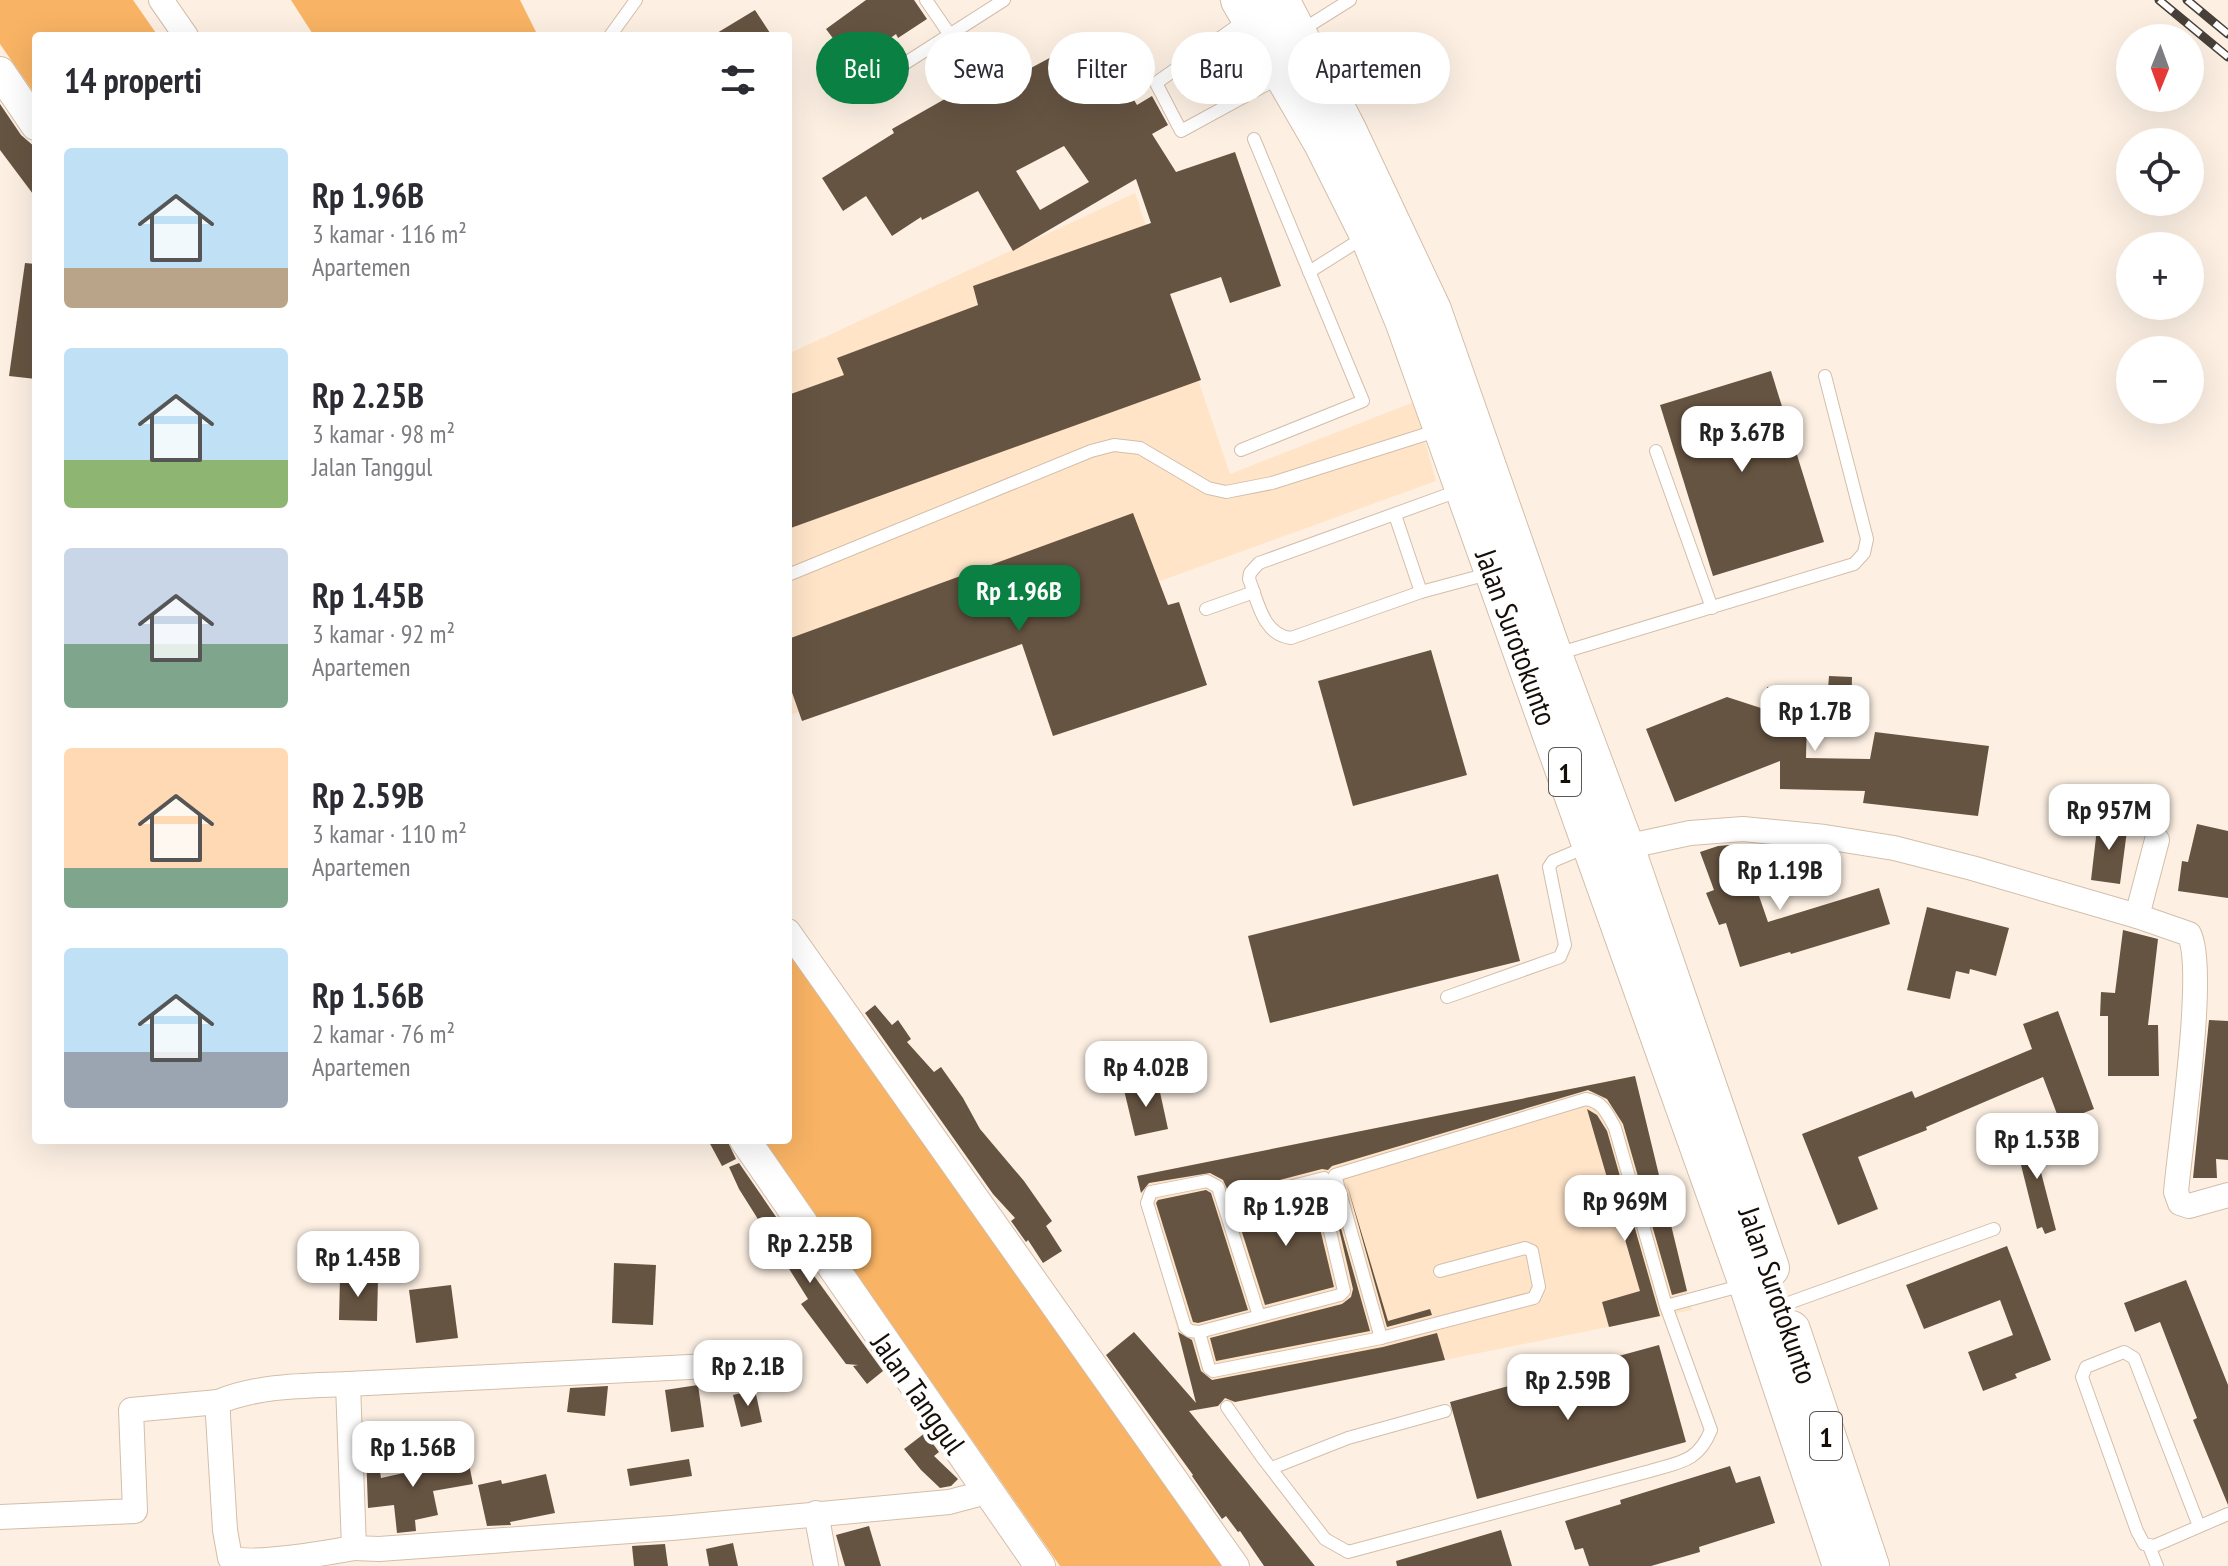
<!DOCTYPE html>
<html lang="id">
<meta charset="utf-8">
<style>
body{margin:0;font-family:"PT Sans Narrow",sans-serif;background:#f2f2f3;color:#2b2b33;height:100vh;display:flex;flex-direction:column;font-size:30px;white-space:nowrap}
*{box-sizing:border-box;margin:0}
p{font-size:26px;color:#7c7c81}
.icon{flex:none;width:44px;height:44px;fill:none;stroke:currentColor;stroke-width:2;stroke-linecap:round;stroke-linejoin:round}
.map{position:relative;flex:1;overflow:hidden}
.panel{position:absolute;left:32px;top:32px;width:760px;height:1112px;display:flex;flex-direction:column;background:#fff;border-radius:8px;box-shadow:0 8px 32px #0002}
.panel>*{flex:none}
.banner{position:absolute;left:816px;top:32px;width:760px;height:72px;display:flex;gap:16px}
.needle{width:52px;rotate:181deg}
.buttons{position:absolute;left:2116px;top:24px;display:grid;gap:16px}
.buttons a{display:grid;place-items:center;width:88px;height:88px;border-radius:50%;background:#fff;box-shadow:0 8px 32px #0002;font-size:40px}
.price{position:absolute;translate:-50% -68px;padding:0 18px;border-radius:16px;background:#fff;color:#222;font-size:26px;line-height:52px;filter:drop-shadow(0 2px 4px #0008)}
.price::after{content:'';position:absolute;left:50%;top:48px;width:24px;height:18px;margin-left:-12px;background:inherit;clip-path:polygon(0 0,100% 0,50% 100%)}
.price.current{background:#0b8043;color:#fff}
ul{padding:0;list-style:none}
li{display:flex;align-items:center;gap:24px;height:200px;padding:0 32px}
li span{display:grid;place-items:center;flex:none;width:224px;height:160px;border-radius:8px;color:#555}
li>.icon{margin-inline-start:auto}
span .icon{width:96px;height:96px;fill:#fffc;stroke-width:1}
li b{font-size:34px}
h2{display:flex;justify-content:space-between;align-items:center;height:96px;padding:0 32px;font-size:34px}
.pill{padding:0 28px;border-radius:36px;background:#fff;box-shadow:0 8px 32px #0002;font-size:28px;line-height:72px}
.pill.current{background:#0b8043;color:#fff}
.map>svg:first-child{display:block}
</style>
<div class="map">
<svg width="2228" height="1566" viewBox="0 0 2228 1566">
<rect width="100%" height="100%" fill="#fdf0e3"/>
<g fill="#ffe4c8">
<path d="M 1135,193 L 1230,474 L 1414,402 L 1436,481 L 788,716 L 788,354 Z"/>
<path d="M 1635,1076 L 1692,1310 L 1198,1410 L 1137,1176 Z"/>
</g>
<g fill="#f8b364">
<path d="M 0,0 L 133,0 L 158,36 L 36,36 L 36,96 L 0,44 Z"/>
<path d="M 291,0 L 520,0 L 536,32 L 531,36 L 314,36 Z"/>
<path d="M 788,942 L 1222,1566 L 1060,1566 L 763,1140 L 788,1140 Z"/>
</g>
<g fill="#665442" fill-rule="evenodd">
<path d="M 866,0 L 914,0 L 927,19 L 898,38 L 896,34 L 853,65 L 826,29 Z"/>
<path d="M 755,10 L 772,36 L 712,36 Z"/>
<path d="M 1057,54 L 1082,99 L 1121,78 L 1137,105 L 1152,96 L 1168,125 L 1152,134 L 1176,172 L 1235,152 L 1281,286 L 1230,303 L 1221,277 L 1170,294 L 1201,380 L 788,529 L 788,395 L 844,375 L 837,358 L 978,305 L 973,286 L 1151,223 L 1136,179 L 1013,251 L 978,191 L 922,220 L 921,217 L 892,236 L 866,196 L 843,211 L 822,178 L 894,133 L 892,129 L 966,87 L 973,99 ZM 1064,146 L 1089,182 L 1040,210 L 1016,171 Z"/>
<path d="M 0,104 L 21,135 L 36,148 L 36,198 L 0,150 Z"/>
<path d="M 25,263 L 36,264 L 36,379 L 9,376 Z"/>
<path d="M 1771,371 L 1824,542 L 1713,576 L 1660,405 Z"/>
<path d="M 1133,513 L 1168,605 L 1179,602 L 1207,685 L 1053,736 L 1022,644 L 802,721 L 788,681 L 788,639 Z"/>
<path d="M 1431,650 L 1467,775 L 1353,806 L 1318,681 Z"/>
<path d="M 1829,676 L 1852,677 L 1851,722 L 1807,721 L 1806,758 L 1870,759 L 1875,732 L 1989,746 L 1978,816 L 1863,803 L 1865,791 L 1780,789 L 1780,761 L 1675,802 L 1646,729 L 1727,697 L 1767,710 L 1767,687 L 1828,689 Z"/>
<path d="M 2098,820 L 2128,823 L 2120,884 L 2091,880 Z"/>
<path d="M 2197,824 L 2228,831 L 2228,898 L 2178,891 L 2182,861 L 2188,862 Z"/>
<path d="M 1741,844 L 1768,922 L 1879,888 L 1890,924 L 1791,954 L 1790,952 L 1740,967 L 1726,923 L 1719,925 L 1706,893 L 1714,890 L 1700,852 L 1718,846 Z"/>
<path d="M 1498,874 L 1520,961 L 1270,1023 L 1248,936 Z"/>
<path d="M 1927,907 L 2009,928 L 1996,976 L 1970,969 L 1969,974 L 1956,971 L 1950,999 L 1907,990 Z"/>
<path d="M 2123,930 L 2158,939 L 2148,1025 L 2158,1025 L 2159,1076 L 2108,1076 L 2108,1016 L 2100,1016 L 2101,992 L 2115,993 Z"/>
<path d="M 875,1005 L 892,1025 L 898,1020 L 911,1039 L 907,1042 L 934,1072 L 941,1067 L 963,1098 L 980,1129 L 1024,1181 L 1052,1221 L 1046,1226 L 1062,1251 L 1043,1263 L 1028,1240 L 1026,1242 L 1011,1221 L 1015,1218 L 993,1194 L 865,1013 Z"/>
<path d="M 2058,1011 L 2094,1109 L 2060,1122 L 2043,1077 L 1926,1127 L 1927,1130 L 1858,1157 L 1878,1209 L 1838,1225 L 1802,1134 L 1912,1091 L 1915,1098 L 2032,1049 L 2023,1024 Z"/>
<path d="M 2209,1020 L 2228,1021 L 2228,1160 L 2216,1159 L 2217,1178 L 2193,1178 Z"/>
<path d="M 1635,1076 L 1687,1291 L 1672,1295 L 1623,1124 L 1607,1099 L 1588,1090 L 1332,1166 L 1328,1170 L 1322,1169 L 1229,1193 L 1223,1180 L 1210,1173 L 1149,1183 L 1141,1193 L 1137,1176 Z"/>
<path d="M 1158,1083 L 1168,1129 L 1135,1136 L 1124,1090 Z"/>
<path d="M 1587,1109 L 1597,1115 L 1607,1131 L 1660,1316 L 1609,1327 L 1602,1302 L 1640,1291 Z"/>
<path d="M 2045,1134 L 2052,1151 L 2037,1157 L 2056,1230 L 2045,1234 L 2042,1227 L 2037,1229 L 2016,1145 Z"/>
<path d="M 708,1140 L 727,1140 L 736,1159 L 722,1166 Z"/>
<path d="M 739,1163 L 814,1272 L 812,1273 L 883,1371 L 867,1384 L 853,1366 L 858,1365 L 846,1364 L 801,1304 L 808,1299 L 739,1189 L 729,1167 Z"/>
<path d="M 1346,1181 L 1388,1321 L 1430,1309 L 1432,1315 L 1387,1327 Z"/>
<path d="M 1329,1186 L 1370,1331 L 1216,1361 L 1210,1338 L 1342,1304 L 1351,1297 L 1353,1289 Z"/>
<path d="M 1206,1190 L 1211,1193 L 1248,1310 L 1198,1323 L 1193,1322 L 1156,1203 L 1158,1200 Z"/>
<path d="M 1311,1191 L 1334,1287 L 1265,1305 L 1235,1210 Z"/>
<path d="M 2007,1246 L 2051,1360 L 2015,1374 L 2017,1378 L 1983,1391 L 1968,1352 L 2013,1335 L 2000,1300 L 1924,1329 L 1906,1285 Z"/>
<path d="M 614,1263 L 656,1265 L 653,1325 L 612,1323 Z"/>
<path d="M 340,1277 L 378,1279 L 377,1321 L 339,1320 Z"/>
<path d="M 2186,1280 L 2228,1385 L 2228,1505 L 2193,1420 L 2197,1418 L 2160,1322 L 2135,1332 L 2124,1303 Z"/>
<path d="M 451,1285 L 458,1338 L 416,1343 L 409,1290 Z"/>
<path d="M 1134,1332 L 1196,1403 L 1178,1332 L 1192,1340 L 1201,1371 L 1212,1380 L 1383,1347 L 1437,1333 L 1445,1360 L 1235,1402 L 1225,1398 L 1218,1406 L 1189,1411 L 1315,1566 L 1264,1566 L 1240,1531 L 1238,1532 L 1226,1516 L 1222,1519 L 1192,1476 L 1193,1475 L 1106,1355 Z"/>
<path d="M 1659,1345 L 1686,1442 L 1477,1499 L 1450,1402 Z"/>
<path d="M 698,1385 L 704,1427 L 671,1432 L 665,1390 Z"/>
<path d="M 608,1386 L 605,1416 L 567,1412 L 570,1388 Z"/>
<path d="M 755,1390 L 762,1422 L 741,1427 L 733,1395 Z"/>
<path d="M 925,1433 L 939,1452 L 934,1456 L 958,1479 L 951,1486 L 940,1488 L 921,1470 L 904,1449 Z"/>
<path d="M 377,1451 L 381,1478 L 468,1459 L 473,1484 L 433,1491 L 438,1515 L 415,1520 L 416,1531 L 397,1533 L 394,1505 L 368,1508 L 366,1452 Z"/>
<path d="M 689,1459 L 692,1476 L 630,1486 L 627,1469 Z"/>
<path d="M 1730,1466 L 1736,1483 L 1760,1476 L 1775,1523 L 1699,1547 L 1700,1552 L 1651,1566 L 1589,1566 L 1583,1548 L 1575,1550 L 1565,1521 L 1621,1504 L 1620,1500 Z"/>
<path d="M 546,1474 L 555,1513 L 510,1522 L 511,1525 L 487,1526 L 478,1485 L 501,1480 L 502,1484 Z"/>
<path d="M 869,1526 L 881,1566 L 845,1566 L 836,1535 Z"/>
<path d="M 1501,1530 L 1512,1566 L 1397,1566 L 1396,1561 Z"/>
<path d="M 733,1543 L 738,1566 L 709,1566 L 706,1549 Z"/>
<path d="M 665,1544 L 668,1566 L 634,1566 L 632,1546 Z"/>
</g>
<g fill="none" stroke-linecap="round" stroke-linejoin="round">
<g stroke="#d3bea9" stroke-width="14">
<g id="service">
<path d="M 926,0 L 950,35"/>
<path d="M 1247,19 L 1156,83 L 1181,131 L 1280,77"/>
<path d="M 1302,30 L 1350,0"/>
<path d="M 610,36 L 636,0"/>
<path d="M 893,71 L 1004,0"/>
<path d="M 1309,272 L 1366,236"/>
<path d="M 1241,450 L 1363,401 L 1254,139"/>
<path d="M 1656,451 L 1712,608"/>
<path d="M 1458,491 L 1259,563 L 1250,573 L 1249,579 C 1258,602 1263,635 1291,638 L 1421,592 L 1488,574"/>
<path d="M 1395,515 L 1421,592"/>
<path d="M 788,575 L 1091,451 L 1114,445 L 1140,448 L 1208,488 L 1226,492 L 1272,483 L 1439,430"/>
<path d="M 1206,609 L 1254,592"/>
<path d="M 1557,654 L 1854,564 L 1864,553 L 1867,539 L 1825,376"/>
<path d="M 1447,997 L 1560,957 L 1565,945 L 1549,867 L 1553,861 L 1586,847"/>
<path d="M 1224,1204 L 1324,1178"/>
<path d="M 1783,1305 L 1994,1229"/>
<path d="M 1666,1306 L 1744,1285"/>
<path d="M 1259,1316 L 1218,1187 L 1207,1181 L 1151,1192 L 1147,1203 L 1185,1327 L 1190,1331 L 1199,1332 L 1340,1295 L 1344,1291 L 1318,1180"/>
<path d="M 1199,1332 L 1209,1368 L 1213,1371 L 1381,1338"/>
<path d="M 1227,1407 L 1262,1457 L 1325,1539 L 1348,1552 L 1650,1471 C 1680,1462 1698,1462 1711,1430 L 1666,1306 L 1615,1128 C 1607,1113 1603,1102 1586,1099 L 1335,1175 L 1381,1338 L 1534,1298 L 1539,1287 L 1532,1251 L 1525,1248 L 1440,1271"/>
<path d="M 1272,1468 L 1348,1438 L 1445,1411"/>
<path d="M 2199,1526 L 2134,1358 L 2124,1352 L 2086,1367 L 2082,1377 L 2137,1531 L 2144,1544 L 2154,1546 L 2228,1514"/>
<path d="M 2149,1546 L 2157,1566"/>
</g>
</g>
<g stroke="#d3bea9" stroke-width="26">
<g id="minor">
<path d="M 161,0 L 186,36"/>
<path d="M 1625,847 L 1690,833 L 1743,829 L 1825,837 L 1894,848 L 1972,868 L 2137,916 L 2189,934 C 2207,968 2180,1145 2176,1192 L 2180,1203 L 2189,1206 L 2228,1195"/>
<path d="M 2137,916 L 2157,840"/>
<path d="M 788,931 L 1237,1566"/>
<path d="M 750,1364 L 348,1384 L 354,1548 L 379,1549 L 672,1528 L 949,1502 L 987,1492"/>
<path d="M 348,1384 C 304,1386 259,1385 218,1402 L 218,1416 L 225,1530 L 230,1558 C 254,1566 326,1553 354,1548"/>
<path d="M 816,1513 L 826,1566"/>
<path d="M 0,1517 L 135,1511 L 131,1410 L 218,1402"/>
</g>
</g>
<g stroke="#d3bea9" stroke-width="32">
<g id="tertiary">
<path d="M 0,72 L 36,125"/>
<path d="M 745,1140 L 1040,1566"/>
</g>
</g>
<g stroke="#d3bea9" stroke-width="40">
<g id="primary">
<path d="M 1240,0 L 1323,143 L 1369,235 L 1405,323 L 1748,1284 L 1842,1566"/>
<path d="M 1280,0 L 1348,132 L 1432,310 L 1553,655 L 1625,847 L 1770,1268"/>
<path d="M 1791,1330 L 1870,1566"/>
</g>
</g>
<use href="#service" stroke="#fff" stroke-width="12"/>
<use href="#minor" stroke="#fff" stroke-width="24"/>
<use href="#tertiary" stroke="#fff" stroke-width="30"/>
<use href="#primary" stroke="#fff" stroke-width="38"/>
<g stroke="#484038" stroke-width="9">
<g id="rail">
<path d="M 2159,0 L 2228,57"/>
<path d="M 2187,0 L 2228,34"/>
</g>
</g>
<use href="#rail" stroke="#fff" stroke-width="6" stroke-dasharray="18" stroke-linecap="butt"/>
</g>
<g text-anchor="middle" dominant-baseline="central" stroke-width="8" stroke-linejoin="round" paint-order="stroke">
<g fill="#fff" stroke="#5c5752" stroke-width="2">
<rect x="1549" y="748" width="32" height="48" rx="6"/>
<rect x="1810" y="1412" width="32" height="48" rx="6"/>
</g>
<g font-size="28" font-weight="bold" fill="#160f08">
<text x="1565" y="772">1</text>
<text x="1826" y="1436">1</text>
</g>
<g font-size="30" fill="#160f08" stroke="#fff">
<text transform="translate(1517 637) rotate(70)">Jalan Surotokunto</text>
<text transform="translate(1779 1295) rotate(71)">Jalan Surotokunto</text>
<text transform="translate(919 1393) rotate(55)">Jalan Tanggul</text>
</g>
</g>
</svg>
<div class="buttons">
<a><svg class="needle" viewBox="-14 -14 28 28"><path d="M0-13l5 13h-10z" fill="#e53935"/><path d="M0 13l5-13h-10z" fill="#7c7c81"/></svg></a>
<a><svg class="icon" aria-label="locate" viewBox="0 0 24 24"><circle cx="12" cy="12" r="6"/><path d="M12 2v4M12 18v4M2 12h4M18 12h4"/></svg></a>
<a>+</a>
<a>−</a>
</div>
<b class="price" style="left:1742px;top:474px">Rp 3.67B</b>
<b class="price current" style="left:1019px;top:633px">Rp 1.96B</b>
<b class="price" style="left:1815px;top:753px">Rp 1.7B</b>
<b class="price" style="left:2109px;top:852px">Rp 957M</b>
<b class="price" style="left:1780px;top:912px">Rp 1.19B</b>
<b class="price" style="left:1146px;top:1109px">Rp 4.02B</b>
<b class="price" style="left:2037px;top:1181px">Rp 1.53B</b>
<b class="price" style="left:1625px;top:1243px">Rp 969M</b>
<b class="price" style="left:1286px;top:1248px">Rp 1.92B</b>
<b class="price" style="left:810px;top:1285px">Rp 2.25B</b>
<b class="price" style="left:358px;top:1299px">Rp 1.45B</b>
<b class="price" style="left:748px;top:1408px">Rp 2.1B</b>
<b class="price" style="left:1568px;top:1422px">Rp 2.59B</b>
<b class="price" style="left:413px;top:1489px">Rp 1.56B</b>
<div class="banner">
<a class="pill current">Beli</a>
<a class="pill">Sewa</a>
<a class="pill">Filter</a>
<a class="pill">Baru</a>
<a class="pill">Apartemen</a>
</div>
<section class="panel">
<h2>14 properti<svg class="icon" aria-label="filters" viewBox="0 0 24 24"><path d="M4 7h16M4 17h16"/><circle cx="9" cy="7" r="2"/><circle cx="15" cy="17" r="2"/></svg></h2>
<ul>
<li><span style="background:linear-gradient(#bfe0f5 75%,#b9a48a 0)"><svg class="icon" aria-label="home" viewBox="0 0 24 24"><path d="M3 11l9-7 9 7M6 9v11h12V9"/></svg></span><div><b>Rp 1.96B</b><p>3 kamar · 116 m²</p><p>Apartemen</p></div></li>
<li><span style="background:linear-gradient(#bfe0f5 70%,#8fb573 0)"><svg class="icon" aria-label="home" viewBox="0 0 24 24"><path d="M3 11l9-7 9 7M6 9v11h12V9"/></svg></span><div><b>Rp 2.25B</b><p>3 kamar · 98 m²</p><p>Jalan Tanggul</p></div></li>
<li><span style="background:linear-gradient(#c9d6e8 60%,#7fa58c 0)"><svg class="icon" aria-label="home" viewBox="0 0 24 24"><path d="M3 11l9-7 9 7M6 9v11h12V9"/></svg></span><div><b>Rp 1.45B</b><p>3 kamar · 92 m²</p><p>Apartemen</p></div></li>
<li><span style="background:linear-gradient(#ffd9b3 75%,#7fa58c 0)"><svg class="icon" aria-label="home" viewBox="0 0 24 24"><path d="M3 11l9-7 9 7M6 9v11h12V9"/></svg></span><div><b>Rp 2.59B</b><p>3 kamar · 110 m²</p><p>Apartemen</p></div></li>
<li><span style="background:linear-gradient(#bfe0f5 65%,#9aa5b1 0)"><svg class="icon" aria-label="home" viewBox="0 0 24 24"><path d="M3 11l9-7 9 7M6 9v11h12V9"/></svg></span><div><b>Rp 1.56B</b><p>2 kamar · 76 m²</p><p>Apartemen</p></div></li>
</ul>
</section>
</div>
